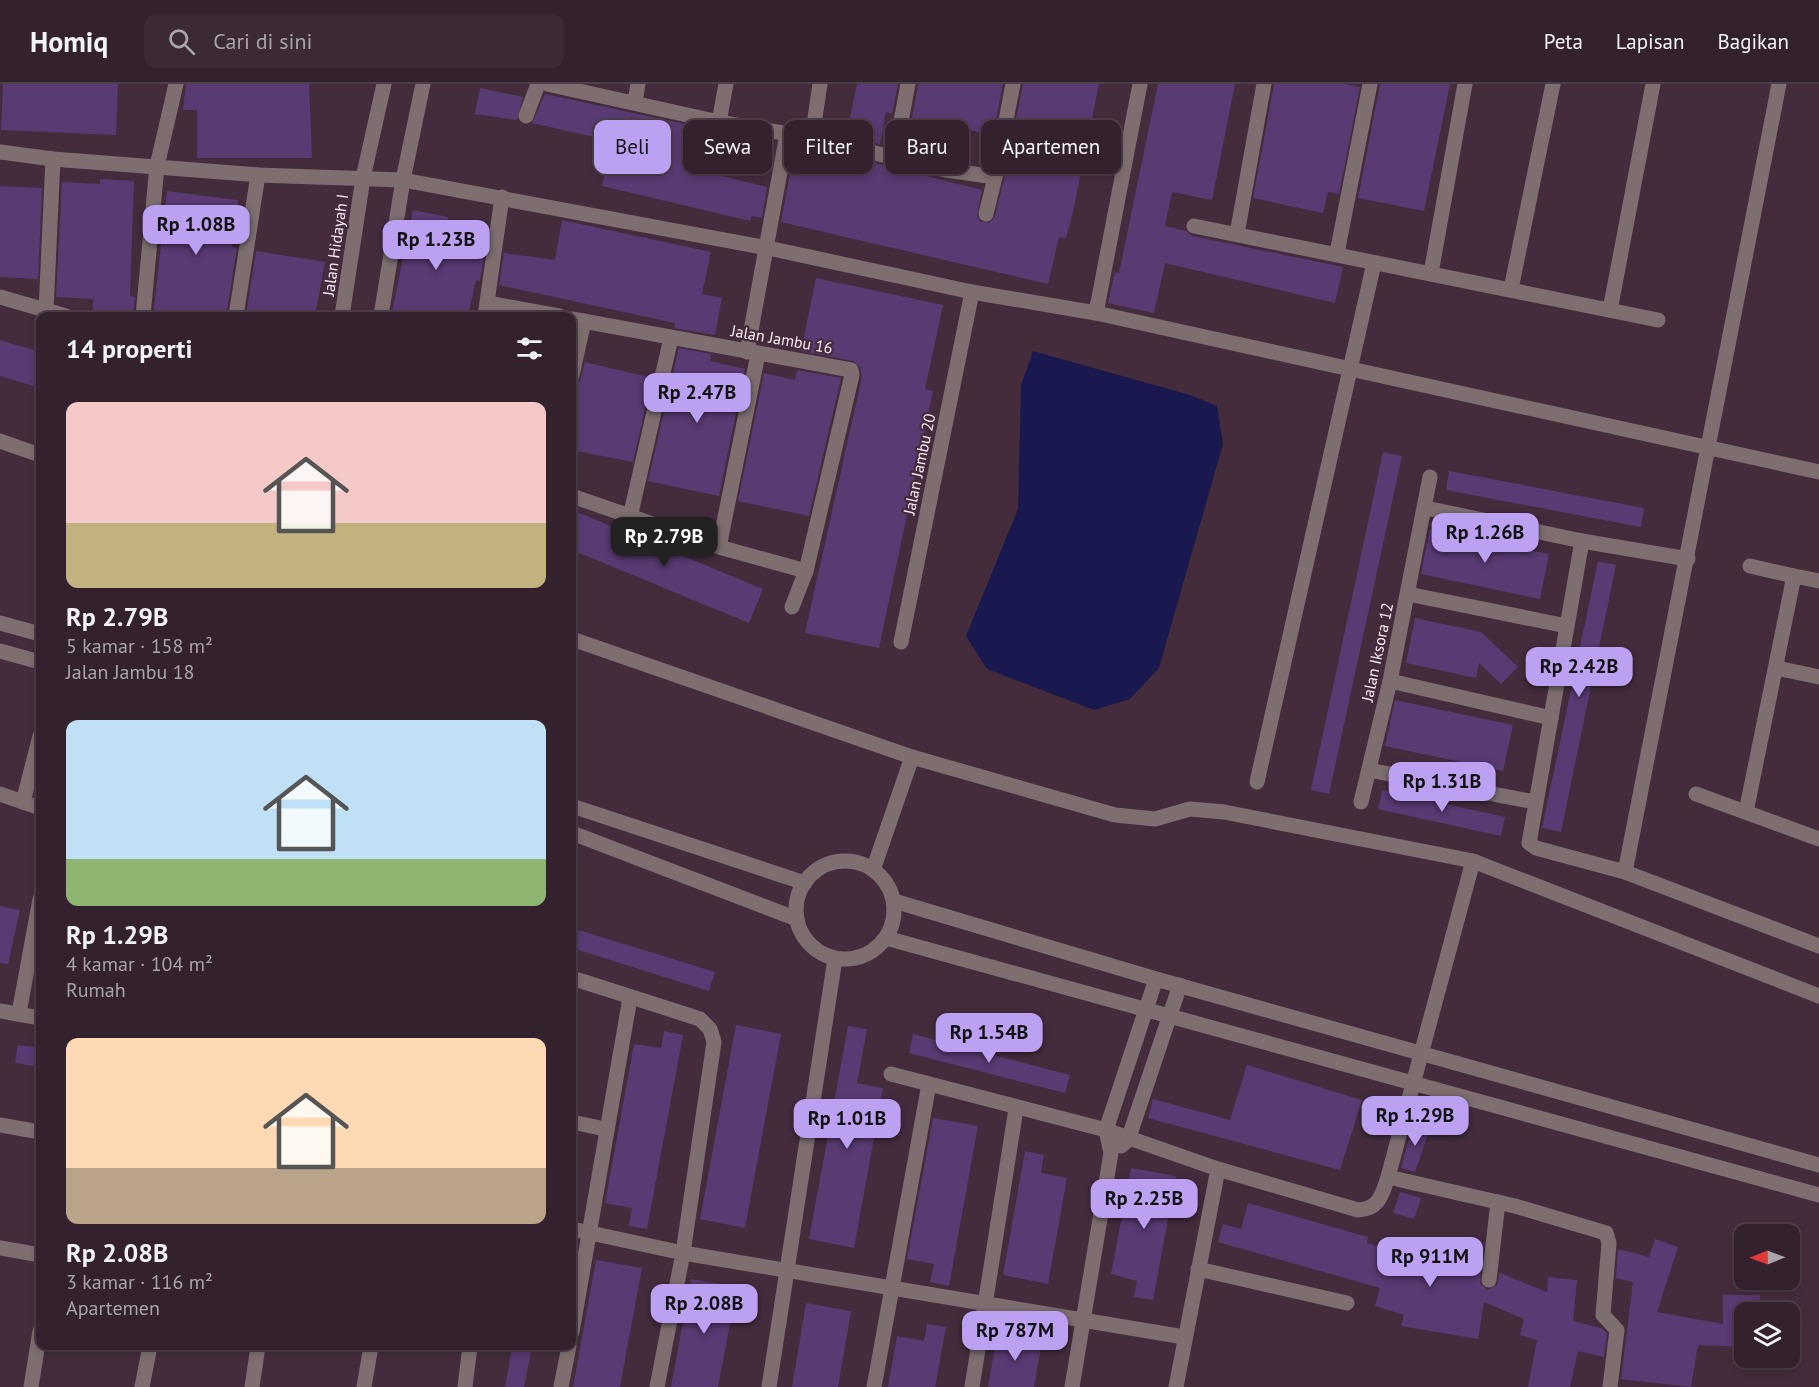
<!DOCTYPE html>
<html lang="id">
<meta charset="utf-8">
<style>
body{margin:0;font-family:"PT Sans",sans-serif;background:#3b2936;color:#f1f3f6;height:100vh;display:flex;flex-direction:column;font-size:22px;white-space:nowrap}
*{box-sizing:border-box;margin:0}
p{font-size:20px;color:#a9a3aa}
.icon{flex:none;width:33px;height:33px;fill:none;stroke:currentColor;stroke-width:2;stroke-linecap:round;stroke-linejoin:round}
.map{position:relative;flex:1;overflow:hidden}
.drawer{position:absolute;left:36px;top:228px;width:540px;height:1038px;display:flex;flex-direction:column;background:#33212e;border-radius:12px;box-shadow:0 3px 9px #0003,0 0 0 2px #4e3e4a}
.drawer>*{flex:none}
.top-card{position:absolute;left:594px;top:36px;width:570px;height:54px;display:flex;gap:12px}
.needle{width:39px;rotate:269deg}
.controls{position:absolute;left:1734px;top:1140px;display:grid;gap:12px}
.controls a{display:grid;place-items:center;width:66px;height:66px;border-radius:12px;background:#33212e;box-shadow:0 3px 9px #0003,0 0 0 2px #4e3e4a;font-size:30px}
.price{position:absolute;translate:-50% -51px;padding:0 14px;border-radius:12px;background:#bca0f2;color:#111;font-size:20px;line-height:39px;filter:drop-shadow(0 2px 3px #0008)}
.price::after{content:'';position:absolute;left:50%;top:36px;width:18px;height:14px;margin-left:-9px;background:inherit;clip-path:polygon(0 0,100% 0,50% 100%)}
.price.current{background:#222;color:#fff}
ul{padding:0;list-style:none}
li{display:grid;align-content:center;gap:12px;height:318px;padding:0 30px}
li span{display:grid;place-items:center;height:186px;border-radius:12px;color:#555}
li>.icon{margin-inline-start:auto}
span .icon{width:108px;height:108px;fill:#fffc;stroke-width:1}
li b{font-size:26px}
h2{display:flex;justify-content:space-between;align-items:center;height:72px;padding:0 30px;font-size:26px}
.pill{padding:0 21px;border-radius:12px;background:#33212e;box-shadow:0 3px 9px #0003,0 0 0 2px #4e3e4a;font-size:21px;line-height:54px}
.pill.current{background:#bca0f2;color:#111}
header{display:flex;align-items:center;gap:36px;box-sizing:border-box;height:84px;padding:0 30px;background:#33212e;border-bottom:2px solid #4e3e4a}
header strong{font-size:28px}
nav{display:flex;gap:33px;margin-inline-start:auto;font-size:21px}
.search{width:420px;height:54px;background:#3b2936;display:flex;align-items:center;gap:15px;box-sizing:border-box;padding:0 21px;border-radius:12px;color:#a9a3aa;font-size:22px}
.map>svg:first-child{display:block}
</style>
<header>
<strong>Homiq</strong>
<div class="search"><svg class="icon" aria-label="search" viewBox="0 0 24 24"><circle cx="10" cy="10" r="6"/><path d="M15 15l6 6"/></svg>Cari di sini</div>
<nav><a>Peta</a><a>Lapisan</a><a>Bagikan</a></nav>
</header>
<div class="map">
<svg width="1819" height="1303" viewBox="0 0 1819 1303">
<rect width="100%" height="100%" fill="#442c3d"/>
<path fill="#191950" d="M 1033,267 L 1190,311 L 1217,322 L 1223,360 L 1159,584 L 1130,615 L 1094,626 L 987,585 L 966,552 L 1018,425 L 1021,301 Z"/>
<g fill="#593a73">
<path d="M 3,0 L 118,0 L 116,51 L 1,46 Z"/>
<path d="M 186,0 L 309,0 L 312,74 L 197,74 L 197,26 L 183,26 Z"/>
<path d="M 857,0 L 898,0 L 892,30 L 886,28 L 880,60 L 846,52 Z"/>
<path d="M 918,0 L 1003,0 L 993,51 L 912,34 Z"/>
<path d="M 1023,0 L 1099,0 L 1073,128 L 1066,154 L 1059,153 L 1048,200 L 781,138 L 795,63 L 842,74 L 842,71 L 982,106 L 977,132 L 980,137 L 989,139 L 995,132 L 1004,95 Z"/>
<path d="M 1158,0 L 1235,0 L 1212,116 L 1172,108 L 1165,142 L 1186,147 L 1192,152 L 1343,183 L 1335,219 L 1165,179 L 1154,229 L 1108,219 L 1115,188 L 1119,189 Z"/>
<path d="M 1274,0 L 1346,0 L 1360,3 L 1339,110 L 1328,108 L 1323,129 L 1253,114 Z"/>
<path d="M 1380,0 L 1450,0 L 1424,127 L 1358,114 Z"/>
<path d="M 480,4 L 523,13 L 517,36 L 475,30 Z"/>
<path d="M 545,10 L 731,50 L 722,92 L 767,103 L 762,134 L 752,132 L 750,137 L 602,102 L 612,57 L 532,39 Z"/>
<path d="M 100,95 L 134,97 L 130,212 L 135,213 L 133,232 L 93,232 L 93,215 L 56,213 L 62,98 L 100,100 Z"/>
<path d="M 0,102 L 42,104 L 38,195 L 0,193 Z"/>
<path d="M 167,107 L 238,116 L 232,163 L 237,164 L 226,232 L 153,232 Z"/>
<path d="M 413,126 L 448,133 L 444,155 L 485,165 L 480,197 L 476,196 L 468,232 L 391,232 Z"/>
<path d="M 562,136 L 711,168 L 702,210 L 722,214 L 715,251 L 674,244 L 675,239 L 499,201 L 504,169 L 555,176 Z"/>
<path d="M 256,167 L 325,178 L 315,232 L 246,232 Z"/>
<path d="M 816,194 L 943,221 L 925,305 L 933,307 L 879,564 L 805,549 L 862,293 L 860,283 L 853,277 L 801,267 Z"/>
<path d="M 0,256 L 40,268 L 40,304 L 0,292 Z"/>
<path d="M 679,264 L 711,270 L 710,277 L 745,285 L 719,412 L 648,397 Z"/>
<path d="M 585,278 L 652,294 L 633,378 L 572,366 L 572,301 L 580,297 Z"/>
<path d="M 797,286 L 841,294 L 809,432 L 738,417 L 764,289 L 795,296 Z"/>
<path d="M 1383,368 L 1402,372 L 1329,710 L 1311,706 Z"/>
<path d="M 1449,387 L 1644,424 L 1641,443 L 1446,406 Z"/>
<path d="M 572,426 L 763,505 L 749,539 L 572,466 Z"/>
<path d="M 1430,445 L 1549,470 L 1540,515 L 1421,490 Z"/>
<path d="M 1598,477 L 1616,481 L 1561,748 L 1542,744 Z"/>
<path d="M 1415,534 L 1481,548 L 1518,583 L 1501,600 L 1479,579 L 1476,594 L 1406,579 Z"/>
<path d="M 1395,616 L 1513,641 L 1503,687 L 1385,662 Z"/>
<path d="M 1382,706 L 1505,733 L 1501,752 L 1378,725 Z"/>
<path d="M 0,822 L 20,826 L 8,880 L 0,879 Z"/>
<path d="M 572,844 L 715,888 L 709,907 L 572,864 Z"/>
<path d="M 736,941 L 781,950 L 745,1144 L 700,1135 Z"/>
<path d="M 848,942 L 867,945 L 857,999 L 883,1004 L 854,1164 L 809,1155 Z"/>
<path d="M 664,947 L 683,951 L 647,1145 L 629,1142 L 632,1124 L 605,1119 L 634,960 L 661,964 Z"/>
<path d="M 913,950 L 1070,991 L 1065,1009 L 909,969 Z"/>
<path d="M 18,961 L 40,964 L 40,983 L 15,979 Z"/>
<path d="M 1247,981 L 1362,1016 L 1340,1086 L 1148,1034 L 1153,1015 L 1230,1036 Z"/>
<path d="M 933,1034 L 978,1042 L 949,1202 L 930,1198 L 934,1180 L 907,1175 Z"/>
<path d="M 1413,1039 L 1430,1044 L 1415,1088 L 1401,1084 Z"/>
<path d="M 1025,1067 L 1044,1071 L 1041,1089 L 1067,1094 L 1048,1200 L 1003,1191 Z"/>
<path d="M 1131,1084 L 1176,1092 L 1153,1216 L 1134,1213 L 1137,1197 L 1111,1190 Z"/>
<path d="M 1400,1108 L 1421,1114 L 1414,1135 L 1393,1129 Z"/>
<path d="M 1248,1119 L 1368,1153 L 1367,1159 L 1443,1182 L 1448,1165 L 1482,1175 L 1480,1199 L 1487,1206 L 1497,1201 L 1500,1189 L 1547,1208 L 1548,1193 L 1577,1196 L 1573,1237 L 1601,1244 L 1607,1249 L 1604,1273 L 1578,1267 L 1570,1303 L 1528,1303 L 1537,1256 L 1520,1251 L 1524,1235 L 1484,1218 L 1478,1255 L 1401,1242 L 1404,1231 L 1375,1222 L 1380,1204 L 1218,1158 L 1223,1140 L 1241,1145 Z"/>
<path d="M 1655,1155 L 1678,1163 L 1657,1228 L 1723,1240 L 1723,1211 L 1760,1211 L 1759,1228 L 1744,1228 L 1744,1263 L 1698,1261 L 1691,1303 L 1621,1295 L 1633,1198 L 1616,1194 L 1618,1165 L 1649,1173 Z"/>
<path d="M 596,1176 L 642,1184 L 620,1303 L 573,1303 Z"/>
<path d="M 691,1195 L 737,1203 L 718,1303 L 671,1303 Z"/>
<path d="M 806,1219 L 851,1227 L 838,1303 L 792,1303 Z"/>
<path d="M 927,1240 L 946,1243 L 935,1303 L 888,1303 L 897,1252 L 924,1257 Z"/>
<path d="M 997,1249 L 1042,1257 L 1034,1303 L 988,1303 Z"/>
<path d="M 512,1264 L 531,1268 L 524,1303 L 505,1303 Z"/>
</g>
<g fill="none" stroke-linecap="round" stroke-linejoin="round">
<g stroke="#7e6e70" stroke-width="15">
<path d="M 547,0 L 719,38 L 812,54 L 946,86 L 995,93 L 1013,0"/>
<path d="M 1779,0 L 1625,788 L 1819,862"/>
<path d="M 635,18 L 638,0"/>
<path d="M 526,32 L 538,0"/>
<path d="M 719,38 L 726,0"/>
<path d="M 812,54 L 820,0"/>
<path d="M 0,68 L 53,75 L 258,91 L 403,96 L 768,164 L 972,208 L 1096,229 L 1140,0"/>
<path d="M 894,74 L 908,0"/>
<path d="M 986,130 L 995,93"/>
<path d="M 1194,142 L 1658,236"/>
<path d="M 1237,150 L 1264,0"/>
<path d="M 1337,169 L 1370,0"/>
<path d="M 1431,189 L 1465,0"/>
<path d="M 1511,205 L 1553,0"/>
<path d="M 0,213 L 66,232"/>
<path d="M 488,219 L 559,232"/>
<path d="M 1610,226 L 1653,0"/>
<path d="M 46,227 L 53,75"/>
<path d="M 1096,229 L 1819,388"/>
<path d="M 143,232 L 157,82 L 176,0"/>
<path d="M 236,232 L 258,91"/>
<path d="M 342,232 L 363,94 L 384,0"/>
<path d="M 381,232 L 403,96 L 423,0"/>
<path d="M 485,232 L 502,113"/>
<path d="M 572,235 L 851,286 L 852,291 L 806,487 L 792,523"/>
<path d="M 747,268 L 787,50"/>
<path d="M 572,291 L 584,237"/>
<path d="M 0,357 L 40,371"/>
<path d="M 572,412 L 719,463 L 806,487"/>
<path d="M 1426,424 L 1582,457 L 1688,475"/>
<path d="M 630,433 L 671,254"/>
<path d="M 1582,457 L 1529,759 L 1536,764 L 1625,788"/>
<path d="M 719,463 L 758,270"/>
<path d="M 1750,482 L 1794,492"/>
<path d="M 1408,510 L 1567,542"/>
<path d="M 0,539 L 40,550"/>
<path d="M 572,555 L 912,673 L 1115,731 L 1155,735 L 1190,725 L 1224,728 L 1473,777 L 1388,1093 C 1382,1111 1379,1125 1358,1126 L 1218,1085 L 1106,1046 L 891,990"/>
<path d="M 901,558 L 972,208"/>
<path d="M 0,567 L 40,578"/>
<path d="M 1777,584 L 1819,593"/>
<path d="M 1390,597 L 1551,634"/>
<path d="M 1369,686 L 1535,718"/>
<path d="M 1257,698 L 1374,179"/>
<path d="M 0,710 L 40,724"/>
<path d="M 1696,710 L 1819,755"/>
<path d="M 23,718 L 40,652"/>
<path d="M 1361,718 L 1390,597 L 1430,393"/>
<path d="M 572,722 L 805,799"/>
<path d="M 1746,728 L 1794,492 L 1819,497"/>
<path d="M 572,749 L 797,835"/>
<path d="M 1473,777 L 1819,912"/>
<circle cx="845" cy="826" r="49"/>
<path d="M 873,786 L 912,673"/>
<path d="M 894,817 L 1156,895 L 1819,1081"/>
<path d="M 886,854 L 1819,1111"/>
<path d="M 572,894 L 700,935 L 710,945 L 714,958 L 683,1169 L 657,1303"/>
<path d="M 0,927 L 40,934"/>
<path d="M 19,929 L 40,815"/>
<path d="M 572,1038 L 605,1045"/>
<path d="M 0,1041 L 40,1048"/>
<path d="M 1121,1062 L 1128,1056 L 1180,901"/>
<path d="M 1388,1093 L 1515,1122 L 1606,1149 L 1609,1159 L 1603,1231 L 1617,1246 L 1610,1303"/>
<path d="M 572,1145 L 683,1169 L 1184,1253"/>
<path d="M 0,1164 L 40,1171"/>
<path d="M 1198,1185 L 1347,1219"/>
<path d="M 1489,1196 L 1498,1118"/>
<path d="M 572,1248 L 630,914"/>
<path d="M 31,1303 L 40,1247"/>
<path d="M 142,1303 L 150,1262"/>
<path d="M 252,1303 L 258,1262"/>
<path d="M 364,1303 L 371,1262"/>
<path d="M 465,1303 L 470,1262"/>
<path d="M 561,1303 L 569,1262"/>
<path d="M 769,1303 L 835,875"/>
<path d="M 874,1303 L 929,1000"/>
<path d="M 972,1303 L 1016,1025"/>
<path d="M 1072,1303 L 1111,1069 L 1106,1046 L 1156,895"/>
<path d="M 1176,1303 L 1218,1085"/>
</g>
</g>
<g text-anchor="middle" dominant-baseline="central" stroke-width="4.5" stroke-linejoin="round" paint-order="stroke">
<g font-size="16" fill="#fbebf6" stroke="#442c3d">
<text transform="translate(335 161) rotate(-82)">Jalan Hidayah I</text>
<text transform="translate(782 255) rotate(10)">Jalan Jambu 16</text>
<text transform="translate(919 380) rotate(-78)">Jalan Jambu 20</text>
<text transform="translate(1377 568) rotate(-78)">Jalan Iksora 12</text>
</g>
</g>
</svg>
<div class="controls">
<a><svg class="needle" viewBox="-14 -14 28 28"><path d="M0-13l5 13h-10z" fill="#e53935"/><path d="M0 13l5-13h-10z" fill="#a9a3aa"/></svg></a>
<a><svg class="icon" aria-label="layers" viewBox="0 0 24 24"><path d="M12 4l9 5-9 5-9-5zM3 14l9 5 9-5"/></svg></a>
</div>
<b class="price" style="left:196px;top:172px">Rp 1.08B</b>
<b class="price" style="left:436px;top:187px">Rp 1.23B</b>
<b class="price" style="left:697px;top:340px">Rp 2.47B</b>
<b class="price" style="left:1485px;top:480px">Rp 1.26B</b>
<b class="price current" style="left:664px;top:484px">Rp 2.79B</b>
<b class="price" style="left:1579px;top:614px">Rp 2.42B</b>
<b class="price" style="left:1442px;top:729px">Rp 1.31B</b>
<b class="price" style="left:989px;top:980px">Rp 1.54B</b>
<b class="price" style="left:1415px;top:1063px">Rp 1.29B</b>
<b class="price" style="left:847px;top:1066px">Rp 1.01B</b>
<b class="price" style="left:1144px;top:1146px">Rp 2.25B</b>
<b class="price" style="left:1430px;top:1204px">Rp 911M</b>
<b class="price" style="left:704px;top:1251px">Rp 2.08B</b>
<b class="price" style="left:1015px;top:1278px">Rp 787M</b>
<div class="top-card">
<a class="pill current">Beli</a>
<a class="pill">Sewa</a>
<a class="pill">Filter</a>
<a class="pill">Baru</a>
<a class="pill">Apartemen</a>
</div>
<section class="drawer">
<h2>14 properti<svg class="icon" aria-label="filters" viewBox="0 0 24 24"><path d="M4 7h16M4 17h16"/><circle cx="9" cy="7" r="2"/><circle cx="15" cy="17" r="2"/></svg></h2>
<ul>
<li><span style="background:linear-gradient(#f6c9c9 65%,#c2b280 0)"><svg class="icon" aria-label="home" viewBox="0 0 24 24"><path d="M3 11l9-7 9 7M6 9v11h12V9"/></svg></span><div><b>Rp 2.79B</b><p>5 kamar · 158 m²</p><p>Jalan Jambu 18</p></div></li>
<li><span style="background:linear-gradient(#bfe0f5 75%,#8fb573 0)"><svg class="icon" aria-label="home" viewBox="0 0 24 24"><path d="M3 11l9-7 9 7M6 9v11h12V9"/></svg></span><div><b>Rp 1.29B</b><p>4 kamar · 104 m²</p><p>Rumah</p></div></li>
<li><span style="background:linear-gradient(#ffd9b3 70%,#b9a48a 0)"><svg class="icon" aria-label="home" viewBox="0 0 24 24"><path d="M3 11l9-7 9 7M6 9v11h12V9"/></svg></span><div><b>Rp 2.08B</b><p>3 kamar · 116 m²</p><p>Apartemen</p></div></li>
</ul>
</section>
</div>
